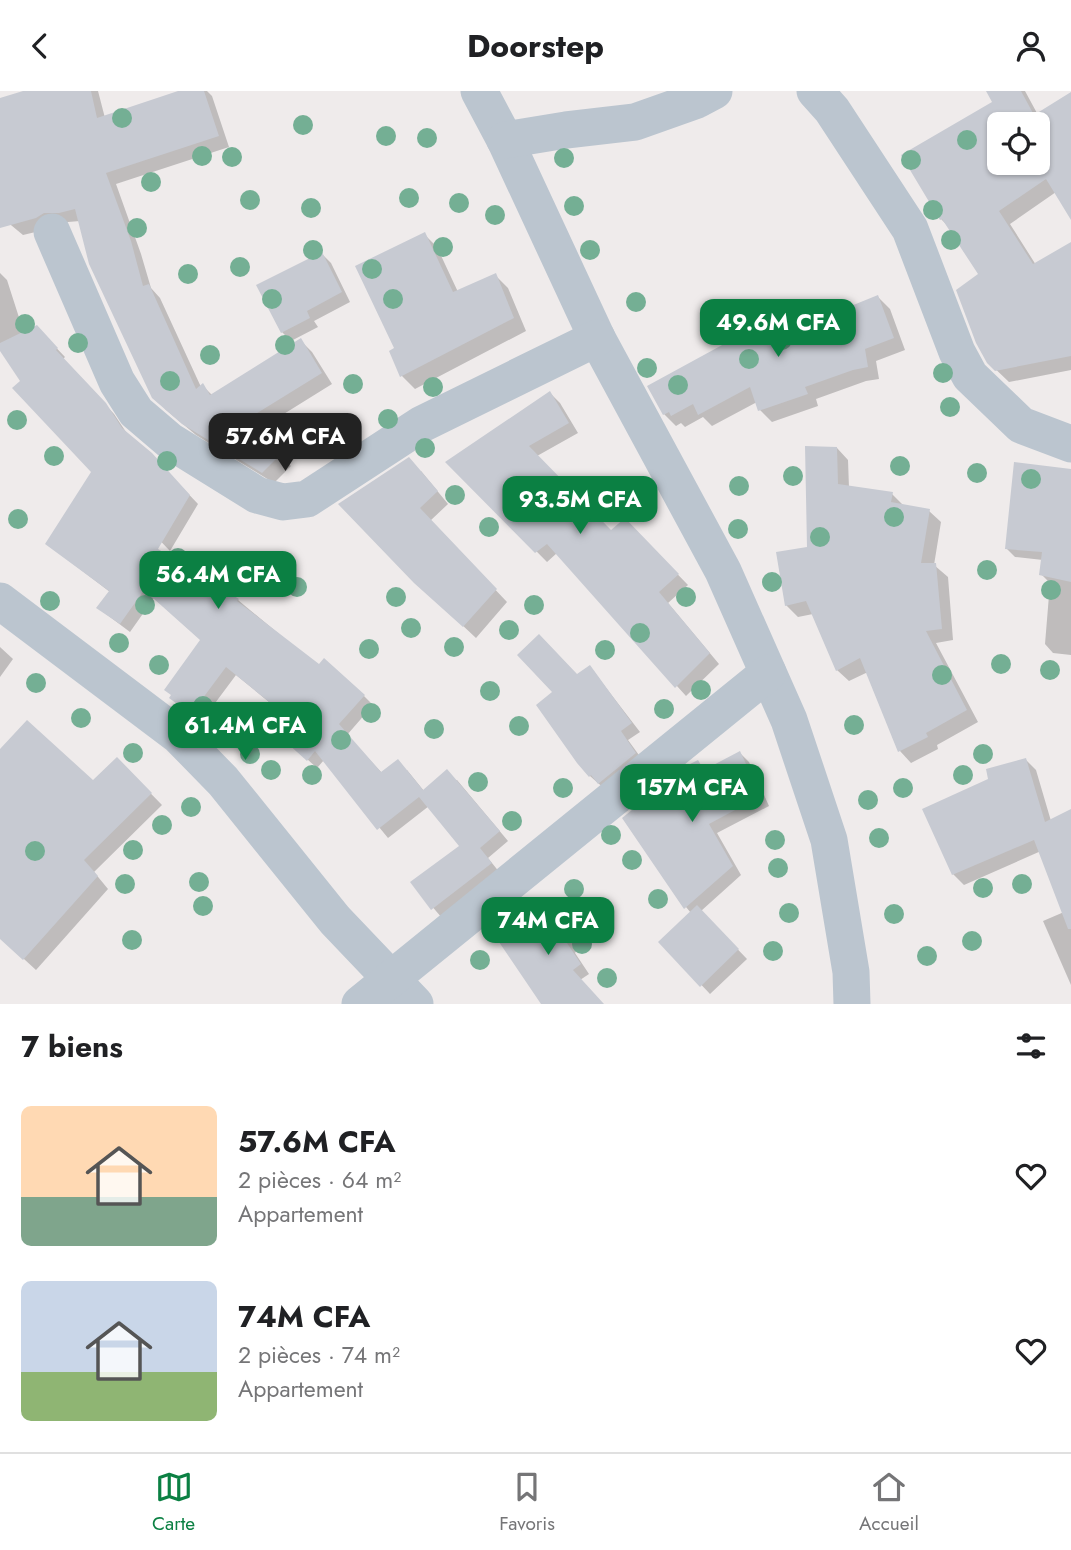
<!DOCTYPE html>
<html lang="fr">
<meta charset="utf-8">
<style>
body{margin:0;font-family:Jost,sans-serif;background:#f2f2f2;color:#202124;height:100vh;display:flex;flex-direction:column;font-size:26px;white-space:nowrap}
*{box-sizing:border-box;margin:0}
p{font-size:23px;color:#757577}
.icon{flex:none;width:38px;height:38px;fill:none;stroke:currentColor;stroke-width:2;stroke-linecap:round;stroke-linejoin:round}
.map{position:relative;height:913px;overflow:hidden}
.panel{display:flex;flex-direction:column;background:#fff;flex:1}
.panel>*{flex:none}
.tools{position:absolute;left:987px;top:21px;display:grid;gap:14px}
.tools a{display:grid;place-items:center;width:63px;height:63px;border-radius:10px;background:#fff;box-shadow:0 2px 5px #0004;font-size:35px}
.price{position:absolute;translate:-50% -60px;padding:0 16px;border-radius:14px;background:#0b8043;color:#fff;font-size:23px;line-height:46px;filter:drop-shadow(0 2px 4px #0008)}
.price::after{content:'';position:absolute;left:50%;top:42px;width:21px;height:16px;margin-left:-10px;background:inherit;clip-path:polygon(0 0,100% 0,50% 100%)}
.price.selected{background:#222;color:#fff}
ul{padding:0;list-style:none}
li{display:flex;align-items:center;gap:21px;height:175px;padding:0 21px}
li span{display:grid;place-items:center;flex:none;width:196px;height:140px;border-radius:10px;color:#555}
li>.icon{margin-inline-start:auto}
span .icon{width:84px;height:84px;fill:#fffc;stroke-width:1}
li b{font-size:30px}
h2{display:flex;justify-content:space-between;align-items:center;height:84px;padding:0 21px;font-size:30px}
header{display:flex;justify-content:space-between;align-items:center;height:91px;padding:0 21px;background:#fff;font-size:32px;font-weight:700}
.dock{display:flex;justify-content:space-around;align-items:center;height:98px;border-top:2px solid #e0e0e0;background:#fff;font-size:19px;color:#757577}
.dock a{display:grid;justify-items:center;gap:4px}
.dock .selected{color:#0b8043}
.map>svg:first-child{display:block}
</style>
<header><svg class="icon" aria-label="back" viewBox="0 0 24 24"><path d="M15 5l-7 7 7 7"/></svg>Doorstep<svg class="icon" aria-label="person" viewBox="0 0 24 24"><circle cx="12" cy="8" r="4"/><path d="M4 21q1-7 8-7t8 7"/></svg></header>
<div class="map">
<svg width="1071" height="913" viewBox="0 0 1071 913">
<rect width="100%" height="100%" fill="#efebeb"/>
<g fill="#0003" fill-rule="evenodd">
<path d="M 29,0 L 98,0 L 105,27 L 184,0 L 207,0 L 212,5 L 229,56 L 116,93 L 141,163 L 151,197 L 160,207 L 201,296 L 203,295 L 213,305 L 301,250 L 312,261 L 332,293 L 250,344 L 280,365 L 291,375 L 274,392 L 196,344 L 165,318 L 80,130 L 56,132 L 48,138 L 23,144 L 0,125 L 0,8 Z"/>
<path d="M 988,0 L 1025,0 L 1038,24 L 1071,3 L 1071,123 L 1056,101 L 1010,133 L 1036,174 L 1071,153 L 1071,279 L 1009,291 L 988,271 L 980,183 L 950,137 L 941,128 L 994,12 ZM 999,33 L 1038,33 L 1038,72 L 999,72 Z"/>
<path d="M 424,143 L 437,156 L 458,201 L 495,184 L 508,197 L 526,240 L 415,298 L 402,285 L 397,257 Z"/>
<path d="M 322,163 L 331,172 L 350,211 L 314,230 L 318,236 L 291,250 L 282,241 Z"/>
<path d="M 0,182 L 7,189 L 24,242 L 45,245 L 65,266 L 63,268 L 114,323 L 128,344 L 160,373 L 198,413 L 170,460 L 20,303 L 23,290 L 0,257 Z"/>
<path d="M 878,206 L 890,218 L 905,259 L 876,270 L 879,288 L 866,290 L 816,308 L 818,315 L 772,331 L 760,319 L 757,311 L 712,335 L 703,326 L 685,336 L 681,332 L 676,335 L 664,323 L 844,211 L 850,218 Z"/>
<path d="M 550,302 L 560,312 L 578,342 L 537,365 L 611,442 L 625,429 L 688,494 L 668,512 L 719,573 L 686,605 L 557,462 L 547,471 L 448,371 Z"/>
<path d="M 837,357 L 848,369 L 849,397 L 892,403 L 904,415 L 929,420 L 941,431 L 934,474 L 948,486 L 953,549 L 936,552 L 978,631 L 937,654 L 938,658 L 911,672 L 900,660 L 868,581 L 849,590 L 837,579 L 813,523 L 798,526 L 786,514 L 809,457 Z"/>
<path d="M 421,380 L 448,413 L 430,430 L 507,511 L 476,547 L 428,502 L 340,413 Z"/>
<path d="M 1071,381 L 1071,564 L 1053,562 L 1045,553 L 1050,492 L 1041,483 L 1043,469 L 1015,466 L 1007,458 Z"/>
<path d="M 47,453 L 238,509 L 319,576 L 364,605 L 373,614 L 347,644 L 382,682 L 407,679 L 424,700 L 457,689 L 508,750 L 488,767 L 500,782 L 442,827 L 412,792 L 462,755 L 429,715 L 388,747 L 324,669 L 317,677 L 278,642 L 280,620 L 236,584 L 201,631 L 171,607 L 202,550 L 154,507 L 130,541 L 98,517 L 110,501 Z"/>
<path d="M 0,556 L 13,568 L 0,586 Z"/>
<path d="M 590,576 L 640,641 L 628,649 L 644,671 L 607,700 L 590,685 L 577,585 Z"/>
<path d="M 0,661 L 94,692 L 117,668 L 162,714 L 94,781 L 108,798 L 36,879 L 0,846 Z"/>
<path d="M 740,662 L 749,671 L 769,715 L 717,742 L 741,784 L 701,820 L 747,868 L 710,903 L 661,851 L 691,822 L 686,816 L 698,671 L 706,679 Z"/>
<path d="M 1026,669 L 1036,679 L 1051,730 L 1071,720 L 1071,894 L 1043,830 L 1064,821 L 1041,760 L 964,794 L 953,783 L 991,689 Z"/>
<path d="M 564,814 L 587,841 L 575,862 L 589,883 L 580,889 L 602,913 L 543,913 L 548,826 Z"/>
</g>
<g fill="#c7cad2" fill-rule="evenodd">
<path d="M 23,0 L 91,0 L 97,27 L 178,0 L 204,0 L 219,45 L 106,82 L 131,150 L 143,195 L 149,193 L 196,298 L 203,292 L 210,304 L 301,247 L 322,282 L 238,334 L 281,363 L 262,382 L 182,333 L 152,307 L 89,173 L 75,118 L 59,122 L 44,122 L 36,127 L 0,137 L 0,7 Z"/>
<path d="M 986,0 L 1021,0 L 1034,24 L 1071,1 L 1071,129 L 1046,88 L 999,120 L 1033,173 L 1071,151 L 1071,265 L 995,280 L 987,272 L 976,252 L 956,199 L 978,183 L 942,128 L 940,129 L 901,64 L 992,11 ZM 999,33 L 1038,33 L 1038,72 L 999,72 Z"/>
<path d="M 425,141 L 453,201 L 496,182 L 514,227 L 400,286 L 389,260 L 394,257 L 355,175 Z"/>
<path d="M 322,161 L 342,201 L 307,220 L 310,227 L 281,242 L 256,194 Z"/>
<path d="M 878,204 L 894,247 L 865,258 L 868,276 L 853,279 L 805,296 L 808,303 L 758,320 L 750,296 L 698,324 L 693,313 L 671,325 L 669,321 L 663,324 L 647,295 L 724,253 L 844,209 L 846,217 Z"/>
<path d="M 37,234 L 58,257 L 56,259 L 106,312 L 122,337 L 152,362 L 190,404 L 158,458 L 239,508 L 237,510 L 319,573 L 324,567 L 365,604 L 339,633 L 381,681 L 398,668 L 423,699 L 447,678 L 500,740 L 480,757 L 492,772 L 431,819 L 410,791 L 459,755 L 419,706 L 377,739 L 315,660 L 307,670 L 266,633 L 279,619 L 226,576 L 191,623 L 169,607 L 171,604 L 164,599 L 200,549 L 144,499 L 120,533 L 96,517 L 109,500 L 45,453 L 91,381 L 12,297 L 20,290 L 0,260 L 0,252 Z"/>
<path d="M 550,300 L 569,332 L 529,355 L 611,439 L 625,427 L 679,483 L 659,501 L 710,562 L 675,597 L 547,453 L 535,462 L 445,371 Z"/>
<path d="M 805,355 L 837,356 L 838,393 L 893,401 L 891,411 L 930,418 L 921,472 L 936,472 L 942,538 L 926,540 L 967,619 L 926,642 L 928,646 L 898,661 L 860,567 L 836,580 L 806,510 L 785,515 L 776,461 L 807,456 Z"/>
<path d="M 409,366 L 438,400 L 420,417 L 497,498 L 463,536 L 414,492 L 338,413 Z"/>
<path d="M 1014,371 L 1071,378 L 1071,491 L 1039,484 L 1042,461 L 1005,458 Z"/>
<path d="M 539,543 L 577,583 L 590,574 L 632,632 L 621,640 L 636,662 L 598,693 L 591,684 L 589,686 L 577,672 L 536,614 L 552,601 L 517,564 Z"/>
<path d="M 27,629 L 93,689 L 117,666 L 152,702 L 84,769 L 98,785 L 23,869 L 0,848 L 0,658 Z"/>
<path d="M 740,660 L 761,705 L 709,733 L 733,775 L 684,818 L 622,727 L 688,674 L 698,669 L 704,679 Z"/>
<path d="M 1026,667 L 1045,731 L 1071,718 L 1071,838 L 1068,838 L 1034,749 L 952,784 L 922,718 L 988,688 L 986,678 Z"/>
<path d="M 564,811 L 579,831 L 567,852 L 581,873 L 573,879 L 604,913 L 541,913 L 497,848 L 541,817 L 547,825 Z"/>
<path d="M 697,814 L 739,858 L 700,896 L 658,851 Z"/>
</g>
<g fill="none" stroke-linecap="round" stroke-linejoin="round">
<g stroke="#bbc5cf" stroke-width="37">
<path d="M 479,0 L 505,49 L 597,247 L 723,480 L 789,629 L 829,749 L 851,881 L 852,913"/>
<path d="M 815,0 L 832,19 L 910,138 L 957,261 L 970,285 L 1021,334 L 1071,353"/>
<path d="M 505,49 L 566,39 L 635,31 L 697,9 L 714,0"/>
<path d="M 52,141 L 117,291 L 136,321 L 170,350 L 257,404 L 283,411 L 307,408 L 422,333 L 597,247"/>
<path d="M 0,510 L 179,645 L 223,690 L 335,829 L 415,913"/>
<path d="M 360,913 L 768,582"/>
</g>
</g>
<g fill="#74af94">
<circle cx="122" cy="27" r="10"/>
<circle cx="303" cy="34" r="10"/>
<circle cx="386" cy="45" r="10"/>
<circle cx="427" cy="47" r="10"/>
<circle cx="967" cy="49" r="10"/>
<circle cx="202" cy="65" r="10"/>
<circle cx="232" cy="66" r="10"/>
<circle cx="564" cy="67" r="10"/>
<circle cx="911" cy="69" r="10"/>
<circle cx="151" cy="91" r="10"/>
<circle cx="409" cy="107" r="10"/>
<circle cx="250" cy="109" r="10"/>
<circle cx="459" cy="112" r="10"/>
<circle cx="574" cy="115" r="10"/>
<circle cx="311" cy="117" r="10"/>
<circle cx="933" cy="119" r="10"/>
<circle cx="495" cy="124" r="10"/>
<circle cx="137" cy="137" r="10"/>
<circle cx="951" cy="149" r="10"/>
<circle cx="443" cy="156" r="10"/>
<circle cx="313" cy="159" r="10"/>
<circle cx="590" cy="159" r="10"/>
<circle cx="240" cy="176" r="10"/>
<circle cx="372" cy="178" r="10"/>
<circle cx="188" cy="183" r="10"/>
<circle cx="272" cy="208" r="10"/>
<circle cx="393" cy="208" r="10"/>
<circle cx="636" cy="211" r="10"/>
<circle cx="845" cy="221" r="10"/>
<circle cx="25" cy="233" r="10"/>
<circle cx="782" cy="249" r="10"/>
<circle cx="78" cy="252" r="10"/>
<circle cx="285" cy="254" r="10"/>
<circle cx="210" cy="264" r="10"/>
<circle cx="749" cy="268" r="10"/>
<circle cx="647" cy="277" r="10"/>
<circle cx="943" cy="282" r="10"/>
<circle cx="170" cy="290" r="10"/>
<circle cx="353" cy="293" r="10"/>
<circle cx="678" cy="294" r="10"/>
<circle cx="433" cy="296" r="10"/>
<circle cx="950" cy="316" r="10"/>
<circle cx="388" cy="328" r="10"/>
<circle cx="17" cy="329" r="10"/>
<circle cx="247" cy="332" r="10"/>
<circle cx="296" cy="333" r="10"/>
<circle cx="425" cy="357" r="10"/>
<circle cx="54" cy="365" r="10"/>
<circle cx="167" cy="370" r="10"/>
<circle cx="900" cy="375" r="10"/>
<circle cx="977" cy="382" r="10"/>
<circle cx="793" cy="385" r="10"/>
<circle cx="1031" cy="388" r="10"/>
<circle cx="739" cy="395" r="10"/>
<circle cx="455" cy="404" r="10"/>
<circle cx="894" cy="426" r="10"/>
<circle cx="18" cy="428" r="10"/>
<circle cx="489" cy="436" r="10"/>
<circle cx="738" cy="438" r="10"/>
<circle cx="820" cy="446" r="10"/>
<circle cx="178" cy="467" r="10"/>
<circle cx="987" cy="479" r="10"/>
<circle cx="772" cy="491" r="10"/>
<circle cx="235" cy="495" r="10"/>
<circle cx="297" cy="496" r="10"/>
<circle cx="1051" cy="499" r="10"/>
<circle cx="396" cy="506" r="10"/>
<circle cx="686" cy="506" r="10"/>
<circle cx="50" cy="510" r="10"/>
<circle cx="145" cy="514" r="10"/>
<circle cx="534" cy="514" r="10"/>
<circle cx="411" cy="537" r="10"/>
<circle cx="509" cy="539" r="10"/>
<circle cx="640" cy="542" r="10"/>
<circle cx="119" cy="552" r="10"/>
<circle cx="454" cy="556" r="10"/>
<circle cx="369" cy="558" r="10"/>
<circle cx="605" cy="559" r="10"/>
<circle cx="1001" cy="573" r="10"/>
<circle cx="159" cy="574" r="10"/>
<circle cx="1050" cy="579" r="10"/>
<circle cx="942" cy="584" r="10"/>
<circle cx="36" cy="592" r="10"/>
<circle cx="701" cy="599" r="10"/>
<circle cx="490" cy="600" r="10"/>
<circle cx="203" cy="615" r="10"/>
<circle cx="664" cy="618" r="10"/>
<circle cx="371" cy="622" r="10"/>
<circle cx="81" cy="627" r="10"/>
<circle cx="854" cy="634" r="10"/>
<circle cx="230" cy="635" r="10"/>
<circle cx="519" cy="635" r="10"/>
<circle cx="434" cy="638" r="10"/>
<circle cx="341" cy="649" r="10"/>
<circle cx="133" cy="662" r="10"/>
<circle cx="250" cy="663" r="10"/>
<circle cx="983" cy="663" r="10"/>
<circle cx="271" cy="679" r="10"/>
<circle cx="312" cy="684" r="10"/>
<circle cx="963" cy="684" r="10"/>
<circle cx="478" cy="691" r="10"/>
<circle cx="563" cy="697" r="10"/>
<circle cx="903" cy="697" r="10"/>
<circle cx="868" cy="709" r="10"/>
<circle cx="191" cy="716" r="10"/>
<circle cx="512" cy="730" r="10"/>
<circle cx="162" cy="734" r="10"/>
<circle cx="611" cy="744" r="10"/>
<circle cx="879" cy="747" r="10"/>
<circle cx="775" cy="749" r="10"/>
<circle cx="133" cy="759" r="10"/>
<circle cx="35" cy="760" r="10"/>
<circle cx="632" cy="769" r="10"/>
<circle cx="778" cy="777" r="10"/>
<circle cx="199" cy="791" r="10"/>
<circle cx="125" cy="793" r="10"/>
<circle cx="1022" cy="793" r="10"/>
<circle cx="983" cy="797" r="10"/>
<circle cx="574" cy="798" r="10"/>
<circle cx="658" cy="808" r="10"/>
<circle cx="203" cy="815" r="10"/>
<circle cx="515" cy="819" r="10"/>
<circle cx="789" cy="822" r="10"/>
<circle cx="894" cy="823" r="10"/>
<circle cx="132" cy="849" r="10"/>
<circle cx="972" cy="850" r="10"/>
<circle cx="582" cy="853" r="10"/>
<circle cx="773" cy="860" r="10"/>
<circle cx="927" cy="865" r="10"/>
<circle cx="480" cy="869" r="10"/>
<circle cx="607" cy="887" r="10"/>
</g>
</svg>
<div class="tools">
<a><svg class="icon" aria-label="locate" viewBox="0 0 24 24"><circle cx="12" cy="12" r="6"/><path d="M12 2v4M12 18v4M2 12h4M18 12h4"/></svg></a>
</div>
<b class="price" style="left:778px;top:268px">49.6M CFA</b>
<b class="price selected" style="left:285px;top:382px">57.6M CFA</b>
<b class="price" style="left:580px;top:445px">93.5M CFA</b>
<b class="price" style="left:218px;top:520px">56.4M CFA</b>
<b class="price" style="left:245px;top:671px">61.4M CFA</b>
<b class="price" style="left:692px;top:733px">157M CFA</b>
<b class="price" style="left:548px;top:866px">74M CFA</b>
</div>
<section class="panel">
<h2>7 biens<svg class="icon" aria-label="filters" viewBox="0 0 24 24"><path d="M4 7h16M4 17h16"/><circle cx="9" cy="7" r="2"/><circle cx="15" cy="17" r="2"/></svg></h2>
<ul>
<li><span style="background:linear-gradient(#ffd9b3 65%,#7fa58c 0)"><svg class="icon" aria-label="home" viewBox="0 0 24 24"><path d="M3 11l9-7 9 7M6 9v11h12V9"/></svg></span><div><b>57.6M CFA</b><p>2 pièces · 64 m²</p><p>Appartement</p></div><svg class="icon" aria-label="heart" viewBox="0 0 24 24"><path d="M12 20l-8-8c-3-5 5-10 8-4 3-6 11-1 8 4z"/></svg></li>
<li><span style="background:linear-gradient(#c9d6e8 65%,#8fb573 0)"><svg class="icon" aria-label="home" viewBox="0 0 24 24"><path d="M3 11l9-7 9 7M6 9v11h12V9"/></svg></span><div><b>74M CFA</b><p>2 pièces · 74 m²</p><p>Appartement</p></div><svg class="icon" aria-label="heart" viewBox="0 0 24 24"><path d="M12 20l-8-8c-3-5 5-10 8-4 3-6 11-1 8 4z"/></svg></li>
</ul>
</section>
<nav class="dock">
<a class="selected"><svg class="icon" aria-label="map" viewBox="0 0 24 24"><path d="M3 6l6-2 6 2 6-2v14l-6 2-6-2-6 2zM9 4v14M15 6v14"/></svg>Carte</a>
<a><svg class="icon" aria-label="saved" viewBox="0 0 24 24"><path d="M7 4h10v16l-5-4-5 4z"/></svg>Favoris</a>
<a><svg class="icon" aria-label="home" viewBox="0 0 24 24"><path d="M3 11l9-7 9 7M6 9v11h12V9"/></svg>Accueil</a>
</nav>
